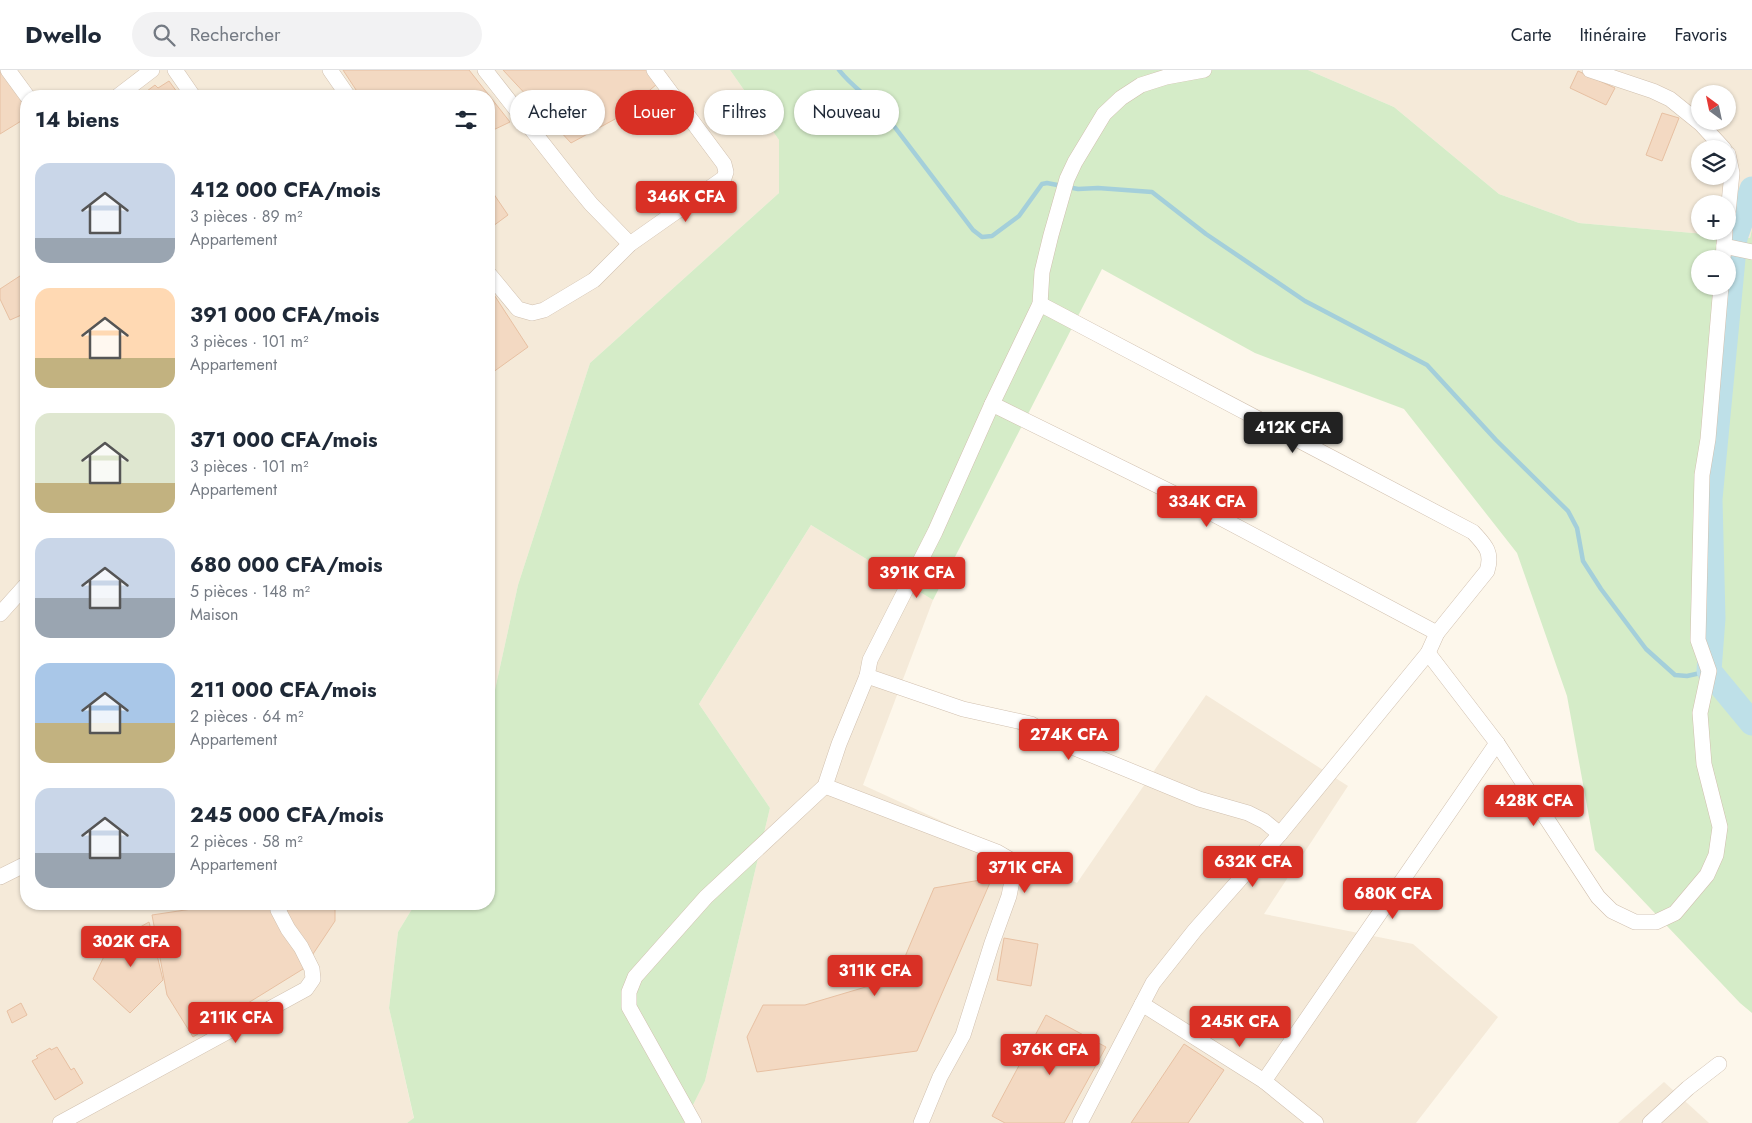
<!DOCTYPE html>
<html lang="fr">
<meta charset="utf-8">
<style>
body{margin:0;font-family:Jost,sans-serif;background:#f2f2f3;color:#1f2937;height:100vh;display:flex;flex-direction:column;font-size:19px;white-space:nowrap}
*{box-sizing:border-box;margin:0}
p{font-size:16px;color:#747a83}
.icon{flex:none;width:28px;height:28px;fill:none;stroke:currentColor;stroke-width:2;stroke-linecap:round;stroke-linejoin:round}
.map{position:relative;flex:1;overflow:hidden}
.panel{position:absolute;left:20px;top:20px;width:475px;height:820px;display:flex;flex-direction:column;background:#fff;border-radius:20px;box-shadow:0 1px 4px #0004}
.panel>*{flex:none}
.guide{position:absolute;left:510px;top:20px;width:475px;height:45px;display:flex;gap:10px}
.needle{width:32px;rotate:327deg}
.controls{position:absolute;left:1691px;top:15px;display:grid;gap:10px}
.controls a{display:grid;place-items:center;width:45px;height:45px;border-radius:50%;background:#fff;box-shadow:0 1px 4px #0004;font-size:25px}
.price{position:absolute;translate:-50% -42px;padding:0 11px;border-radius:5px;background:#d93025;color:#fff;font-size:16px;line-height:32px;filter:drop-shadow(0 1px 2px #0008)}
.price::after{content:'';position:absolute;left:50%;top:30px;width:15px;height:11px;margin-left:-8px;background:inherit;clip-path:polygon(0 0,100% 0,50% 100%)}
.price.selected{background:#222;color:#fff}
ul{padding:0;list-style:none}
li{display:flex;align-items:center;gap:15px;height:125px;padding:0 15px}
li span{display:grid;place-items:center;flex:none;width:140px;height:100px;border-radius:15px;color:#555}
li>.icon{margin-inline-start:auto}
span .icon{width:60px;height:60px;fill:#fffc;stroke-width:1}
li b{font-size:21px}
h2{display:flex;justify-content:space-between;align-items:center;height:60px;padding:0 15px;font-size:21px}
.chip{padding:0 18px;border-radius:22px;background:#fff;box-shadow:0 1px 4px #0004;font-size:18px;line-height:45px}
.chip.selected{background:#d93025;color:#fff}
header{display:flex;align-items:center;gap:30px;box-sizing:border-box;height:70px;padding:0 25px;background:#fff;border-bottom:1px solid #e0e1e3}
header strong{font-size:24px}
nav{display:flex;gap:28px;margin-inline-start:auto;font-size:18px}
.search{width:350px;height:45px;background:#f2f2f3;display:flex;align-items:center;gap:12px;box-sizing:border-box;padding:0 18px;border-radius:28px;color:#747a83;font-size:19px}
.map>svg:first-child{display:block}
</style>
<header>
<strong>Dwello</strong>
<div class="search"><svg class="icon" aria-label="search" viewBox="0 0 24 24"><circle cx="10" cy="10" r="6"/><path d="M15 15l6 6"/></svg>Rechercher</div>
<nav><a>Carte</a><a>Itinéraire</a><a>Favoris</a></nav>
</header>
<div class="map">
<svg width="1752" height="1053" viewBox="0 0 1752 1053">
<rect width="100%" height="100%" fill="#fdf7eb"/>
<g fill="#f5ead9" fill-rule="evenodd">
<path d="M 0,0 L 730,0 L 779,70 L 779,123 L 590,293 L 518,515 L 489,647 L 489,26 L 26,26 L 26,834 L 415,834 L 398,862 L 389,938 L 414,1049 L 407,1053 L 0,1053 Z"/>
<path d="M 1308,0 L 1752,0 L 1752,159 L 1750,168 L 1579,153 L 1499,124 L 1394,37 ZM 1700,24 L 1728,24 L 1728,51 L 1700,51 ZM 1700,79 L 1728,79 L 1728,106 L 1700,106 ZM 1700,134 L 1728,134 L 1728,161 L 1700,161 Z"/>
<path d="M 811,455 L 933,530 L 863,715 L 1077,813 L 1206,625 L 1348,716 L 1264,844 L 1413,874 L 1498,947 L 1416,1053 L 684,1053 L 705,1011 L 770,738 L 699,634 Z"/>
<path d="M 1664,1012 L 1709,1053 L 1618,1053 Z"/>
</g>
<path fill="#d5ecc8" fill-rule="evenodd" d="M 730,0 L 1308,0 L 1394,37 L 1499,124 L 1579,153 L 1750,168 L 1752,159 L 1752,943 L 1740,933 L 1595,780 L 1567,626 L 1517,483 L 1404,339 L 1255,283 L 1102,199 L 933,530 L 811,455 L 699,634 L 770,738 L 705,1011 L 684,1053 L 407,1053 L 414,1048 L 389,938 L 398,862 L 415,834 L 489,834 L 489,647 L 518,515 L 590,293 L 779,123 L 779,70 ZM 1700,189 L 1728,189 L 1728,216 L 1700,216 Z"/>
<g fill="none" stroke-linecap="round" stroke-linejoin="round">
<path stroke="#a4cfda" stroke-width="4.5" d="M 839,0 C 851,16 870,28 884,43 L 973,160 L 982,167 L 992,166 L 1019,146 L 1042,114 L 1047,113 L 1078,119 L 1098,118 L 1152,122 L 1206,164 L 1305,231 L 1427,295 L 1496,370 L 1568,441 L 1577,458 L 1583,491 L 1601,519 L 1646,579 L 1675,605 L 1687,606 L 1705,602"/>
<path stroke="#bee0e8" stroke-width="25" d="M 1752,119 L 1735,168 L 1710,429 L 1713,548 L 1709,601 L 1752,653"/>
</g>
<g fill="#f3d9c2" stroke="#e7c0a2">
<path d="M 0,0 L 4,0 L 26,36 L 26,48 L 0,64 Z"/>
<path d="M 343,0 L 469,0 L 510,52 L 489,62 L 489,26 L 360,26 Z"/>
<path d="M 503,0 L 648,0 L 657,14 L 617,48 L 571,73 Z"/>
<path d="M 1578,1 L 1615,18 L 1606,35 L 1570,18 Z"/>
<path d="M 169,11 L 180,26 L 138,26 L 144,22 L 146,26 L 149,24 L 147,21 L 155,15 L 158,18 Z"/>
<path d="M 1662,43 L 1679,48 L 1662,91 L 1646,85 Z"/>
<path d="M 489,117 L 508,145 L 489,159 Z"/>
<path d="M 26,202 L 26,243 L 10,250 L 0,229 L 0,219 Z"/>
<path d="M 489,217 L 528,277 L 489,305 Z"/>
<path d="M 992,808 L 917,981 L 757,1002 L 747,967 L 763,935 L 805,935 L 896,908 L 934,818 Z"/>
<path d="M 225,834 L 335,834 L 335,851 L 303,899 L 193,967 L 167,925 L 152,845 Z"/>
<path d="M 149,852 L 163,910 L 130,943 L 93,909 L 110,874 Z"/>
<path d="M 1004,868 L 1038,874 L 1031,916 L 997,910 Z"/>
<path d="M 21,933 L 27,945 L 12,953 L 7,941 Z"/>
<path d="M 1046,945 L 1106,977 L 1064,1053 L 1005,1053 L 992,1046 Z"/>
<path d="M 1184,974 L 1224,1000 L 1188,1053 L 1131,1053 Z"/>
<path d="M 57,977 L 71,1000 L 74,998 L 83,1013 L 55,1030 L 32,991 L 38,988 L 36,986 L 50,978 L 51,980 Z"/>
</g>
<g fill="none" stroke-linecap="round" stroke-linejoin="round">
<g stroke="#d1c0af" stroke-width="16">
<g id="street">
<path d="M 8,0 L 27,26"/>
<path d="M 175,0 L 193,26"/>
<path d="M 330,0 L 348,26"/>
<path d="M 485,0 L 573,112 L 591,134 L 630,174"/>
<path d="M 1590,0 L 1653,21 L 1670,29 L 1701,54 L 1724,79"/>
<path d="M 118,26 L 152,0"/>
<path d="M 1728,84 L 1732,103 L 1728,143"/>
<path d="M 1724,176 L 1752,182"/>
<path d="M 1723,189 L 1725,161"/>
<path d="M 489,204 L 518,239 L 532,243 L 544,240 L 594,210 L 630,174 L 724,108 L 726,102 L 724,94 L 654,0"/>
<path d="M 1040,234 L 1473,462 C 1485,475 1493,482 1487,501 L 1437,563"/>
<path d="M 992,334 L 1185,429 L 1437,563 L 1428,583 L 1280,764 L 1195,860 L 1153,913 L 1080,1053"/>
<path d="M 0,544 L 26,515"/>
<path d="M 1428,583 L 1497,673 L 1598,827 L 1612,841 L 1635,852 L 1656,852 L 1675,843 L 1707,805 L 1716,785 L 1720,757 L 1704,694 L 1700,643 L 1709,601 L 1698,570 L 1702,405 L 1708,369 L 1721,216"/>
<path d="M 867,606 L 963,639 L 1031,654 L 1065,674 L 1199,729 L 1248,743 L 1264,751 L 1280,764"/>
<path d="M 825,716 L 997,782 L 1009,789 L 1014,801 L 1009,826 L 992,873 L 963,965 L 940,1007 L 921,1053"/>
<path d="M 0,807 L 26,794"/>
<path d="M 1142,934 L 1264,1011 L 1316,1053"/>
<path d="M 1264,1011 L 1497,673"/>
<path d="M 60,1053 L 306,919 L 313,909 L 312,899 L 301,877 L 288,859 L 278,840 L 282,834"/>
<path d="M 694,1053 L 629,937 L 629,922 L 635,907 L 706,827 L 825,716 L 839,674 L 867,606 L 870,590 L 935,462 L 992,334 L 1040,234 L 1042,202 L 1051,165 L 1067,109 L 1075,92 L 1104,44 L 1121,28 L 1141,15 L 1166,7 L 1204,0"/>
<path d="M 1650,1053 L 1688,1018 L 1719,994"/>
</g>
</g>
<use href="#street" stroke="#fff" stroke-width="15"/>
</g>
</svg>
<div class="controls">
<a><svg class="needle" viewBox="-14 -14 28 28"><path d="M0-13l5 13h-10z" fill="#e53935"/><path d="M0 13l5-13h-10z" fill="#747a83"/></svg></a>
<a><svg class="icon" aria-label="layers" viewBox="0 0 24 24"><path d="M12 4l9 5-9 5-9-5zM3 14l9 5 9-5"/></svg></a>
<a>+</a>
<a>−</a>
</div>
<b class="price" style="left:686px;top:153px">346K CFA</b>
<b class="price selected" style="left:1293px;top:384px">412K CFA</b>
<b class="price" style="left:1207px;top:458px">334K CFA</b>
<b class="price" style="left:917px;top:529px">391K CFA</b>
<b class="price" style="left:1069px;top:691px">274K CFA</b>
<b class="price" style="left:1534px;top:757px">428K CFA</b>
<b class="price" style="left:1253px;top:818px">632K CFA</b>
<b class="price" style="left:1025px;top:824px">371K CFA</b>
<b class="price" style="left:1393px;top:850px">680K CFA</b>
<b class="price" style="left:131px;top:898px">302K CFA</b>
<b class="price" style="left:875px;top:927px">311K CFA</b>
<b class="price" style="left:236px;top:974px">211K CFA</b>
<b class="price" style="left:1240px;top:978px">245K CFA</b>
<b class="price" style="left:1050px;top:1006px">376K CFA</b>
<div class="guide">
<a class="chip">Acheter</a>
<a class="chip selected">Louer</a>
<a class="chip">Filtres</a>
<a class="chip">Nouveau</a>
</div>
<section class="panel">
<h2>14 biens<svg class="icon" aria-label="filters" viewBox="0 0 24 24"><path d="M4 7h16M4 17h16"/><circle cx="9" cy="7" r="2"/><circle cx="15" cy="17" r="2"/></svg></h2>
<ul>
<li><span style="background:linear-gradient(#c9d6e8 75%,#9aa5b1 0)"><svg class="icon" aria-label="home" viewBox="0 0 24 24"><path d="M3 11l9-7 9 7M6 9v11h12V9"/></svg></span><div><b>412 000 CFA/mois</b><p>3 pièces · 89 m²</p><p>Appartement</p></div></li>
<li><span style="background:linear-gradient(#ffd9b3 70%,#c2b280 0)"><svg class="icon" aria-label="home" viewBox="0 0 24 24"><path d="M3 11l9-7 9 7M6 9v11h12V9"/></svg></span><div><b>391 000 CFA/mois</b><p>3 pièces · 101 m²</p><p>Appartement</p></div></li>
<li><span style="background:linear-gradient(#dfe7d0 70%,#c2b280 0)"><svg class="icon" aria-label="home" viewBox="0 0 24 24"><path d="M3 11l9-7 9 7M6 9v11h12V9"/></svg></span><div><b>371 000 CFA/mois</b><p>3 pièces · 101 m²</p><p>Appartement</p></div></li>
<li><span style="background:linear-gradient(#c9d6e8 60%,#9aa5b1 0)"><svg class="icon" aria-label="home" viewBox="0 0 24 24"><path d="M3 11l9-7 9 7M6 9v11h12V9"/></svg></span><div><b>680 000 CFA/mois</b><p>5 pièces · 148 m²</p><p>Maison</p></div></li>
<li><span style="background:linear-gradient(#a9c7e8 60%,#c2b280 0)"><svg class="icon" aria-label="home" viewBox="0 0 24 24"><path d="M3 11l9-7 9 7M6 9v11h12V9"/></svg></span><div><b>211 000 CFA/mois</b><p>2 pièces · 64 m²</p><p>Appartement</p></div></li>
<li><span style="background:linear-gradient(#c9d6e8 65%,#9aa5b1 0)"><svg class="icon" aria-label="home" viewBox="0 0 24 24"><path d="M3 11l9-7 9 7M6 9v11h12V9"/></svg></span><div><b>245 000 CFA/mois</b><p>2 pièces · 58 m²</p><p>Appartement</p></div></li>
</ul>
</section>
</div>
